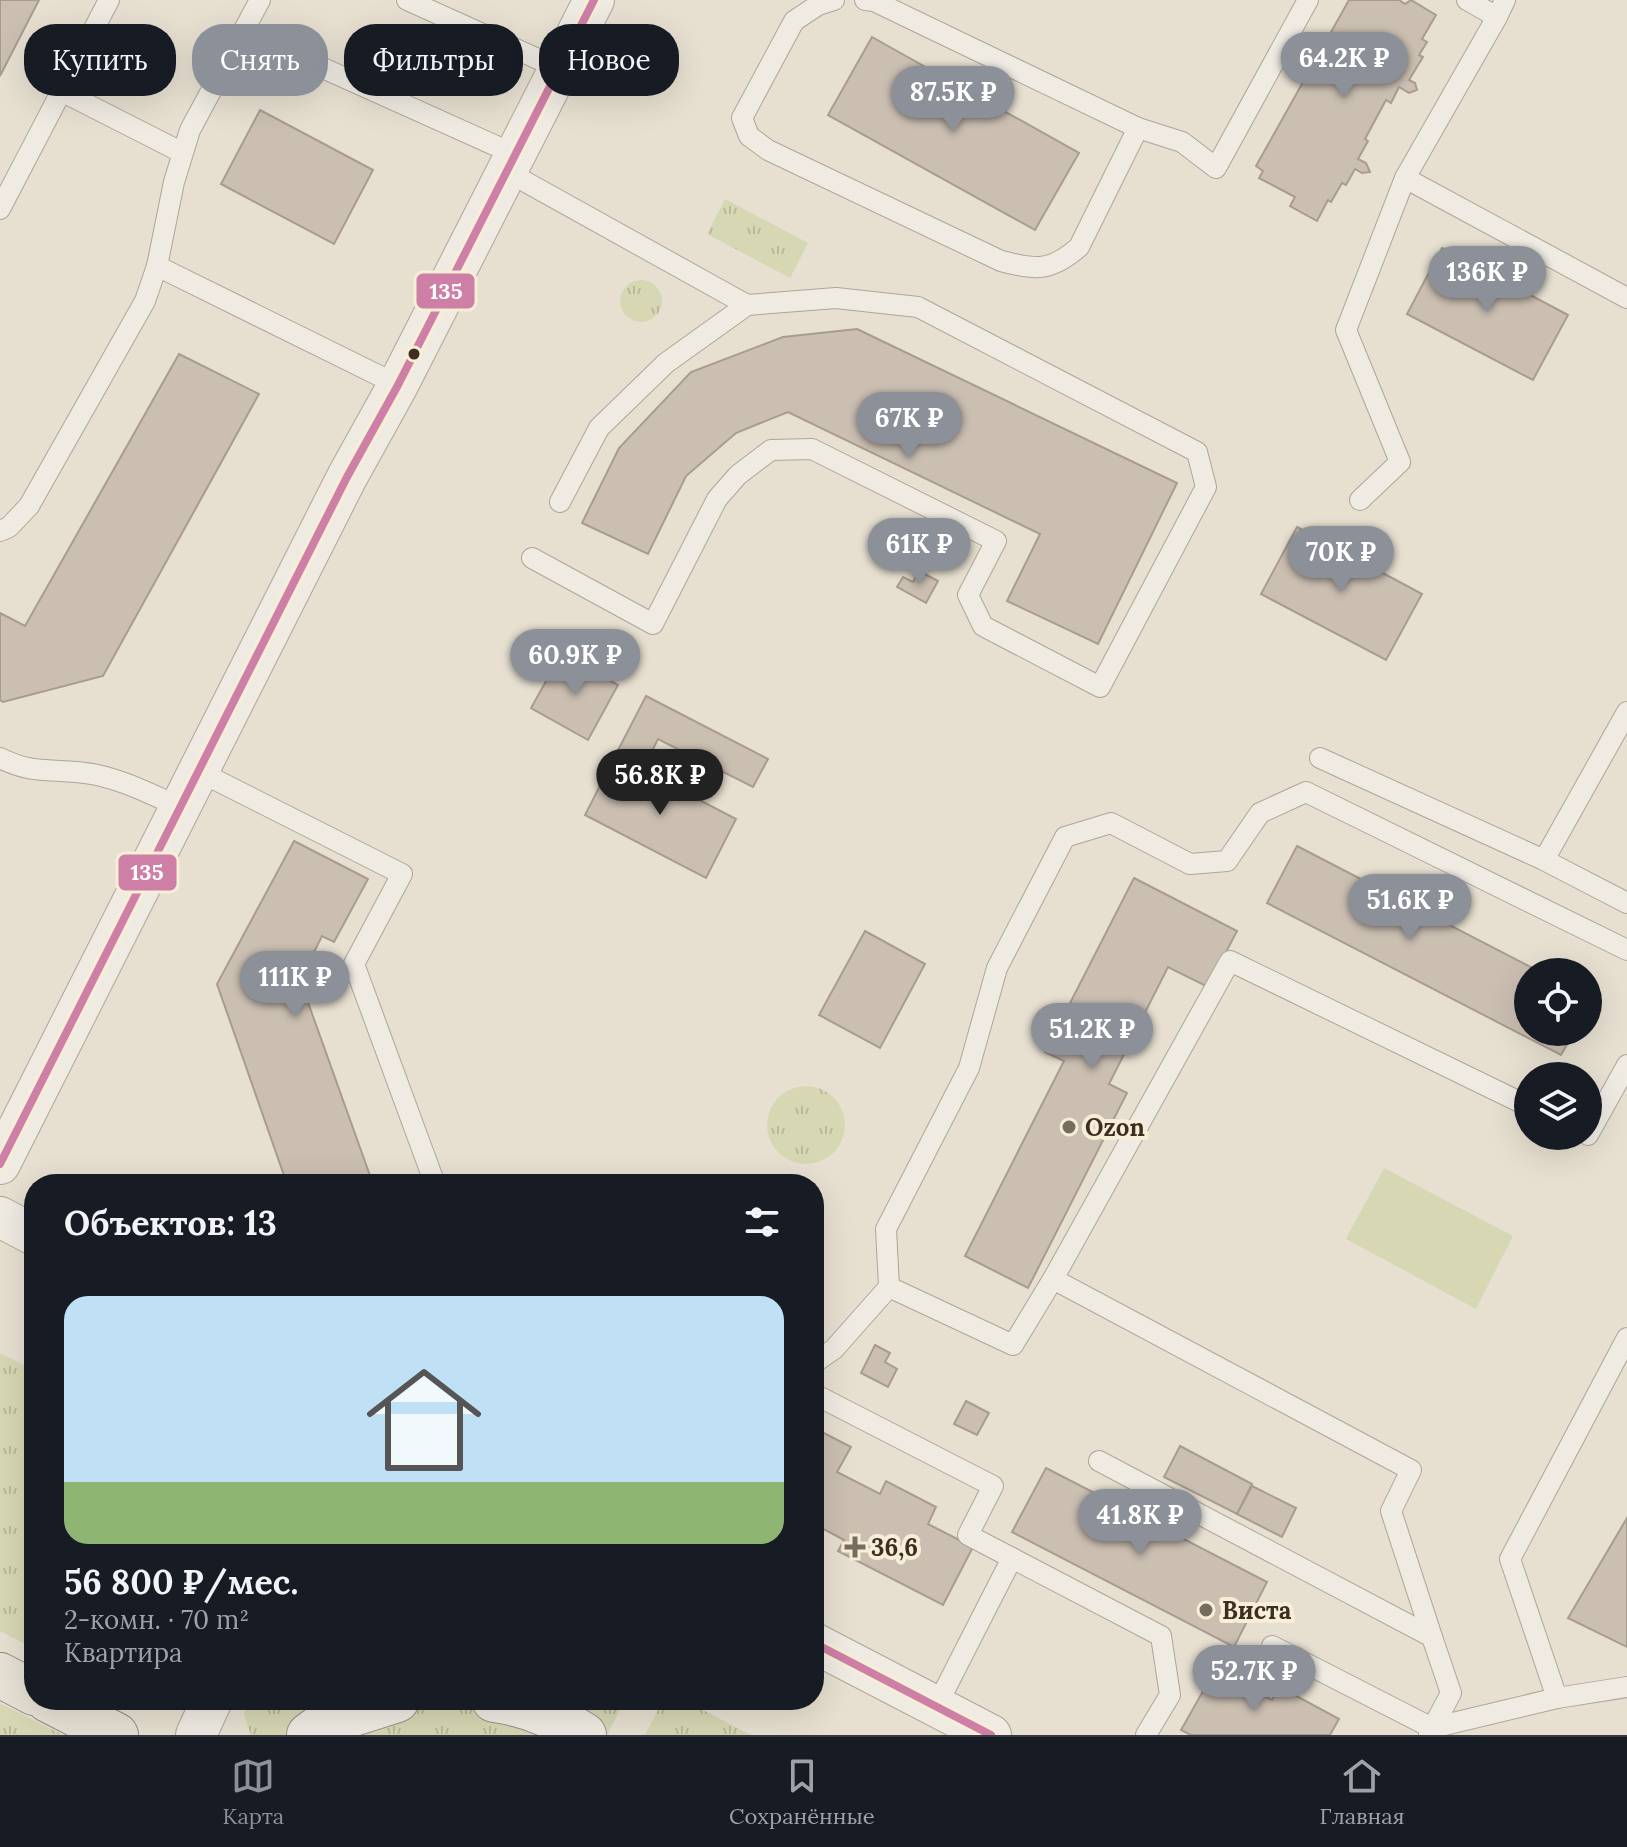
<!DOCTYPE html>
<html lang="ru">
<meta charset="utf-8">
<style>
body{margin:0;font-family:Lora,serif;background:#242831;color:#f1f3f6;height:100vh;display:flex;flex-direction:column;font-size:30px;white-space:nowrap}
*{box-sizing:border-box;margin:0}
p{font-size:26px;color:#9ea1a6}
.icon{flex:none;width:44px;height:44px;fill:none;stroke:currentColor;stroke-width:2;stroke-linecap:round;stroke-linejoin:round}
.map{position:relative;flex:1;overflow:hidden}
.details{position:absolute;left:24px;top:1174px;width:800px;height:536px;display:flex;flex-direction:column;background:#171b24;border-radius:32px;box-shadow:0 8px 32px #0002}
.details>*{flex:none}
.banner{position:absolute;left:24px;top:24px;width:800px;height:72px;display:flex;gap:16px}
.tools{position:absolute;left:1514px;top:958px;display:grid;gap:16px}
.tools a{display:grid;place-items:center;width:88px;height:88px;border-radius:50%;background:#171b24;box-shadow:0 8px 32px #0002;font-size:40px}
.price{position:absolute;translate:-50% -68px;padding:0 18px;border-radius:28px;background:#8c9099;color:#fff;font-size:26px;line-height:52px;filter:drop-shadow(0 2px 4px #0008)}
.price::after{content:'';position:absolute;left:50%;top:48px;width:24px;height:18px;margin-left:-12px;background:inherit;clip-path:polygon(0 0,100% 0,50% 100%)}
.price.active{background:#222;color:#fff}
ul{padding:0;list-style:none}
li{display:grid;align-content:center;gap:16px;height:424px;padding:0 40px}
li span{display:grid;place-items:center;height:248px;border-radius:24px;color:#555}
li>.icon{margin-inline-start:auto}
span .icon{width:144px;height:144px;fill:#fffc;stroke-width:1}
li b{font-size:34px}
h2{display:flex;justify-content:space-between;align-items:center;height:96px;padding:0 40px;font-size:34px}
.tag{padding:0 28px;border-radius:32px;background:#171b24;box-shadow:0 8px 32px #0002;font-size:28px;line-height:72px}
.tag.active{background:#8c9099;color:#fff}
.dock{display:flex;justify-content:space-around;align-items:center;height:112px;border-top:2px solid #363941;background:#171b24;font-size:22px;color:#9ea1a6}
.dock a{display:grid;justify-items:center;gap:4px}
.dock .active{color:#8c9099}
.map>svg:first-child{display:block}
</style>
<div class="map">
<svg width="1627" height="1735" viewBox="0 0 1627 1735">
<defs>
<pattern id="grass-tufts" width="24" height="20" patternUnits="userSpaceOnUse" patternTransform="scale(2)"><rect width="24" height="20" fill="#d6d7b3"/><path d="M3 7l-1-3M5 7V3M7 7l1-3M15 17l-1-3M17 17v-4M19 17l1-3" fill="none" stroke="#b9b99a"/></pattern>
</defs>
<rect width="100%" height="100%" fill="#e7e0d1"/>
<g fill="url(#grass-tufts)">
<path d="M 725,199 L 808,243 L 790,278 L 707,234 Z"/>
<circle cx="641" cy="301" r="21"/>
<circle cx="806" cy="1125" r="39"/>
<path d="M 0,1353 L 34,1370 L 34,1649 L 0,1631 Z"/>
<path d="M 248,1700 L 625,1700 L 607,1735 L 251,1735 L 244,1714 Z"/>
<path d="M 663,1700 L 684,1700 L 751,1735 L 645,1735 Z"/>
<path d="M 0,1703 L 63,1735 L 0,1735 Z"/>
</g>
<path fill="#d6d7b3" d="M 1384,1168 L 1513,1236 L 1476,1309 L 1346,1239 Z"/>
<g fill="#cbbfb2" stroke="#a89c90" stroke-width="2">
<path d="M 0,0 L 39,0 L 0,76 Z"/>
<path d="M 1349,0 L 1399,0 L 1405,4 L 1411,0 L 1436,15 L 1422,39 L 1427,42 L 1419,55 L 1423,57 L 1409,80 L 1415,83 L 1417,90 L 1409,93 L 1399,87 L 1391,103 L 1386,100 L 1365,139 L 1368,141 L 1358,159 L 1366,163 L 1370,172 L 1362,173 L 1355,169 L 1346,185 L 1342,183 L 1331,202 L 1328,200 L 1317,221 L 1290,206 L 1295,197 L 1259,178 L 1263,171 L 1256,166 Z"/>
<path d="M 872,37 L 1079,153 L 1035,230 L 828,115 Z"/>
<path d="M 260,110 L 373,170 L 334,244 L 221,184 Z"/>
<path d="M 1442,248 L 1568,315 L 1533,380 L 1407,314 Z"/>
<path d="M 857,329 L 1177,483 L 1098,644 L 1007,601 L 1040,534 L 788,412 L 736,433 L 686,476 L 648,554 L 582,523 L 619,448 L 691,372 L 783,337 Z"/>
<path d="M 179,354 L 259,394 L 103,676 L 3,702 L 0,700 L 0,613 L 25,626 Z"/>
<path d="M 1297,527 L 1422,594 L 1386,660 L 1261,594 Z"/>
<path d="M 919,571 L 938,581 L 926,603 L 897,587 L 903,577 L 913,582 Z"/>
<path d="M 561,654 L 618,685 L 588,740 L 531,708 Z"/>
<path d="M 646,696 L 768,759 L 753,787 L 658,739 L 642,771 L 615,756 Z"/>
<path d="M 615,756 L 736,819 L 706,878 L 585,815 Z"/>
<path d="M 294,841 L 368,879 L 334,942 L 322,936 L 300,980 L 373,1184 L 287,1184 L 217,984 Z"/>
<path d="M 1297,846 L 1540,972 L 1528,972 L 1528,1032 L 1574,1032 L 1561,1055 L 1267,903 Z"/>
<path d="M 1134,878 L 1237,931 L 1208,987 L 1168,967 L 1109,1084 L 1127,1093 L 1028,1288 L 965,1256 L 1064,1061 L 1045,1052 Z"/>
<path d="M 865,931 L 925,964 L 880,1048 L 819,1015 Z"/>
<path d="M 875,1345 L 890,1353 L 885,1362 L 897,1369 L 888,1387 L 861,1373 Z"/>
<path d="M 966,1401 L 989,1413 L 977,1435 L 954,1424 Z"/>
<path d="M 814,1428 L 851,1447 L 837,1472 L 880,1494 L 886,1481 L 936,1507 L 928,1524 L 973,1547 L 943,1605 L 838,1551 L 844,1540 L 814,1524 Z"/>
<path d="M 1180,1446 L 1252,1484 L 1237,1514 L 1164,1477 Z"/>
<path d="M 1046,1468 L 1267,1582 L 1234,1647 L 1012,1532 Z"/>
<path d="M 1252,1486 L 1296,1508 L 1282,1537 L 1237,1514 Z"/>
<path d="M 1627,1518 L 1627,1647 L 1568,1618 Z"/>
<path d="M 1215,1670 L 1272,1700 L 1280,1687 L 1339,1719 L 1330,1735 L 1191,1735 L 1181,1730 Z"/>
</g>
<g fill="none" stroke-linecap="round" stroke-linejoin="round">
<g stroke="#ada599" stroke-width="22">
<g id="lane">
<path d="M 407,0 L 558,68"/>
<path d="M 834,0 L 818,5 L 794,21 L 742,118 L 749,136 L 768,150 L 1001,261 C 1036,270 1050,272 1079,247 L 1138,128"/>
<path d="M 865,0 L 874,1 L 1138,128 L 1182,142 L 1216,168 L 1308,0"/>
<path d="M 1467,0 L 1497,17 L 1505,0"/>
<path d="M 243,32 L 514,154"/>
<path d="M 63,92 L 181,152"/>
<path d="M 506,171 L 747,305 L 666,363 L 599,428 L 560,502"/>
<path d="M 1405,178 L 1497,17"/>
<path d="M 0,209 L 109,0"/>
<path d="M 157,266 L 398,385"/>
<path d="M 1360,500 L 1400,462 L 1346,330 L 1405,178 L 1627,298"/>
<path d="M 0,531 L 9,527 L 29,506 L 145,301 L 157,266 L 174,182 L 190,130 L 260,0"/>
<path d="M 532,558 L 653,624 L 717,499 L 738,475 L 771,450 L 812,449 L 996,541 L 968,595 L 983,626 L 1100,687 L 1206,487 L 1197,452 L 918,307 L 836,298 L 747,305"/>
<path d="M 0,758 C 34,775 51,768 85,773 C 118,777 150,794 180,807"/>
<path d="M 1320,758 L 1544,860 L 1627,903"/>
<path d="M 198,771 L 402,874 L 354,964 L 435,1184"/>
<path d="M 1544,860 L 1627,712"/>
<path d="M 1588,1135 L 1627,1065"/>
<path d="M 1053,1279 L 1411,1470 L 1391,1511 L 1432,1637"/>
<path d="M 889,1287 L 1013,1345 L 1053,1279 L 1230,961 L 1528,1106"/>
<path d="M 814,1363 L 834,1349 L 889,1287 L 886,1229 L 969,1068 L 997,968 L 1065,837 L 1111,823 L 1190,864 L 1227,861 L 1260,813 L 1306,792 L 1627,950"/>
<path d="M 814,1394 L 993,1486 L 968,1535 L 1012,1558 L 936,1707"/>
<path d="M 1099,1461 L 1432,1637 L 1451,1693 L 1429,1735"/>
<path d="M 1012,1558 L 1161,1636 L 1170,1695 L 1146,1735"/>
<path d="M 1272,1646 L 1432,1728 L 1557,1698 L 1627,1687"/>
<path d="M 1557,1698 L 1510,1559 L 1627,1338"/>
</g>
</g>
<g stroke="#ada599" stroke-width="42">
<g id="street">
<path d="M 0,1164 L 347,477 L 398,385 L 594,0"/>
<path d="M 0,1217 L 34,1235"/>
<path d="M 814,1643 L 991,1735"/>
<path d="M 196,1735 L 212,1700"/>
</g>
</g>
<g stroke="#9c958a" stroke-width="46">
<g id="secondary">
<path d="M 494,1700 C 526,1704 558,1718 584,1735"/>
<path d="M 309,1735 L 325,1723 L 397,1700"/>
</g>
</g>
<g stroke="#928b80" stroke-width="46">
<g id="primary">
<path d="M 0,1675 L 34,1693"/>
<path d="M 48,1700 L 116,1735"/>
</g>
</g>
<use href="#lane" stroke="#efebe3" stroke-width="20"/>
<use href="#street" stroke="#efebe3" stroke-width="40"/>
<use href="#secondary" stroke="#efebe3" stroke-width="44"/>
<use href="#primary" stroke="#e6e1d4" stroke-width="44"/>
<g stroke="#f7eed8" stroke-width="14">
<g id="bus-1">
<path d="M 0,1164 L 347,477 L 398,385 L 594,0"/>
<path d="M 814,1643 L 991,1735"/>
</g>
</g>
<use href="#bus-1" stroke="#ce7fa6" stroke-width="8"/>
</g>
<circle fill="#3d2e20" stroke="#f7eed8" stroke-width="3" cx="414" cy="354" r="7"/>
<g fill="#786c5e" stroke="#f7eed8" stroke-width="3">
<circle cx="1069" cy="1127" r="8"/>
<path d="M851 1535h8v8h8v8h-8v8h-8v-8h-8v-8h8z"/>
<circle cx="1206" cy="1610" r="8"/>
</g>
<g text-anchor="middle" dominant-baseline="central" stroke-width="8" stroke-linejoin="round" paint-order="stroke">
<g font-size="24" font-weight="bold" fill="#3d2e20" stroke="#f7eed8" text-anchor="start">
<text x="1085" y="1127">Ozon</text>
<text x="871" y="1547">36,6</text>
<text x="1222" y="1610">Виста</text>
</g>
</g>
<g stroke="#f7eed8" stroke-width="3">
<rect x="415" y="272" width="61" height="38" rx="8" fill="#ce7fa6"/>
<rect x="117" y="853" width="61" height="39" rx="8" fill="#ce7fa6"/>
</g>
<g font-size="22" text-anchor="middle" font-weight="bold" fill="#fff">
<text x="446" y="299">135</text>
<text x="147" y="880">135</text>
</g>
</svg>
<div class="tools">
<a><svg class="icon" aria-label="locate" viewBox="0 0 24 24"><circle cx="12" cy="12" r="6"/><path d="M12 2v4M12 18v4M2 12h4M18 12h4"/></svg></a>
<a><svg class="icon" aria-label="layers" viewBox="0 0 24 24"><path d="M12 4l9 5-9 5-9-5zM3 14l9 5 9-5"/></svg></a>
</div>
<b class="price" style="left:1344px;top:100px">64.2K ₽</b>
<b class="price" style="left:953px;top:134px">87.5K ₽</b>
<b class="price" style="left:1487px;top:314px">136K ₽</b>
<b class="price" style="left:909px;top:460px">67K ₽</b>
<b class="price" style="left:919px;top:586px">61K ₽</b>
<b class="price" style="left:1341px;top:594px">70K ₽</b>
<b class="price" style="left:575px;top:697px">60.9K ₽</b>
<b class="price active" style="left:660px;top:817px">56.8K ₽</b>
<b class="price" style="left:1410px;top:942px">51.6K ₽</b>
<b class="price" style="left:295px;top:1019px">111K ₽</b>
<b class="price" style="left:1092px;top:1071px">51.2K ₽</b>
<b class="price" style="left:1140px;top:1557px">41.8K ₽</b>
<b class="price" style="left:1254px;top:1713px">52.7K ₽</b>
<div class="banner">
<a class="tag">Купить</a>
<a class="tag active">Снять</a>
<a class="tag">Фильтры</a>
<a class="tag">Новое</a>
</div>
<section class="details">
<h2>Объектов: 13<svg class="icon" aria-label="filters" viewBox="0 0 24 24"><path d="M4 7h16M4 17h16"/><circle cx="9" cy="7" r="2"/><circle cx="15" cy="17" r="2"/></svg></h2>
<ul>
<li><span style="background:linear-gradient(#bfe0f5 75%,#8fb573 0)"><svg class="icon" aria-label="home" viewBox="0 0 24 24"><path d="M3 11l9-7 9 7M6 9v11h12V9"/></svg></span><div><b>56 800 ₽/мес.</b><p>2-комн. · 70 m²</p><p>Квартира</p></div></li>
</ul>
</section>
</div>
<nav class="dock">
<a class="active"><svg class="icon" aria-label="map" viewBox="0 0 24 24"><path d="M3 6l6-2 6 2 6-2v14l-6 2-6-2-6 2zM9 4v14M15 6v14"/></svg>Карта</a>
<a><svg class="icon" aria-label="saved" viewBox="0 0 24 24"><path d="M7 4h10v16l-5-4-5 4z"/></svg>Сохранённые</a>
<a><svg class="icon" aria-label="home" viewBox="0 0 24 24"><path d="M3 11l9-7 9 7M6 9v11h12V9"/></svg>Главная</a>
</nav>
